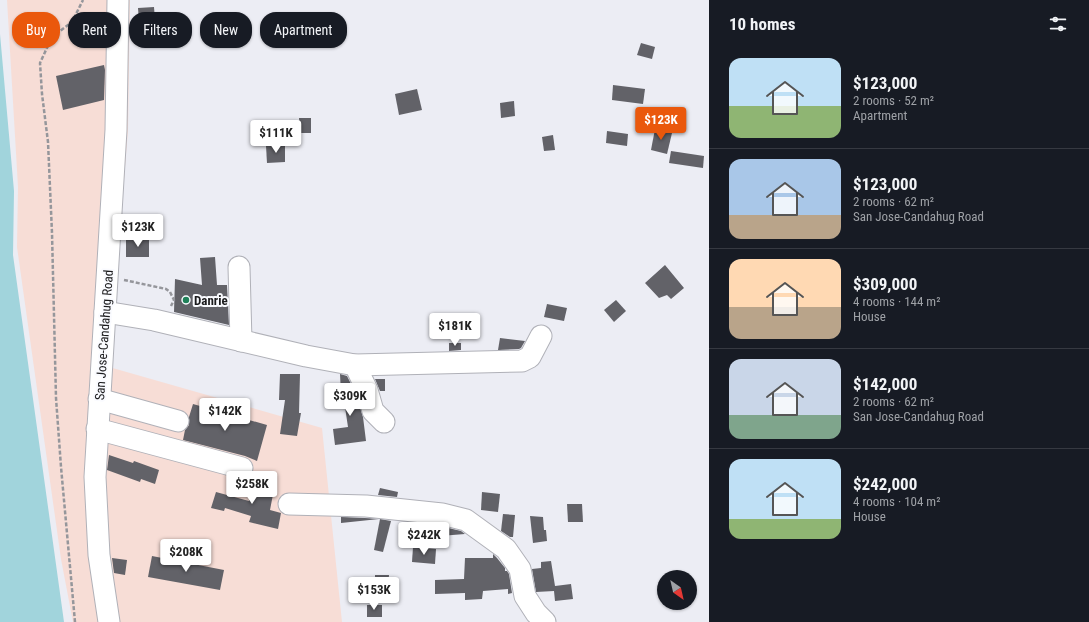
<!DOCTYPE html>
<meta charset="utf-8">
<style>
body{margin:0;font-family:"Roboto Condensed",sans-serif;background:#20242c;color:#f1f3f6;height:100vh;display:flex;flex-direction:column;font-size:15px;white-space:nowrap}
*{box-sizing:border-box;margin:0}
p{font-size:13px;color:#9ea1a6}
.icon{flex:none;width:22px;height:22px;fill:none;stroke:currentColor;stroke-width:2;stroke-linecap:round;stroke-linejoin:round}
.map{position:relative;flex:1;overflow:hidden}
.side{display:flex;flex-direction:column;background:#171b24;width:380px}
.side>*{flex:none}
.guide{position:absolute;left:12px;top:12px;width:380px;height:36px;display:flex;gap:8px}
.needle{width:26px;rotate:146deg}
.controls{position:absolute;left:657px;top:570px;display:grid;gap:8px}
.controls a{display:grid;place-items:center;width:40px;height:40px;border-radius:50%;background:#171b24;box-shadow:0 1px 3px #0004;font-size:20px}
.price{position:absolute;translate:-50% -34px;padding:0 9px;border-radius:4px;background:#fff;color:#222;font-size:13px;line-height:26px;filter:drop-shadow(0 1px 2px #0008)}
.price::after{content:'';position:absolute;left:50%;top:24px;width:12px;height:9px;margin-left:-6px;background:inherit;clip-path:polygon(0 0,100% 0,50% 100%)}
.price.selected{background:#ea580c;color:#fff}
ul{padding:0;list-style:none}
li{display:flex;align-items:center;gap:12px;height:100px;padding:0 20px}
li+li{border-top:1px solid #363941}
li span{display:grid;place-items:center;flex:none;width:112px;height:80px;border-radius:12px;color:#555}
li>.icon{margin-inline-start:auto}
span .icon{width:48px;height:48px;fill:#fffc;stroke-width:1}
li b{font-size:17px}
h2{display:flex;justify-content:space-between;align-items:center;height:48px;padding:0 20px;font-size:17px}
.pill{padding:0 14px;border-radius:16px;background:#171b24;box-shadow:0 1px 3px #0004;font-size:14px;line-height:36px}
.pill.selected{background:#ea580c;color:#fff}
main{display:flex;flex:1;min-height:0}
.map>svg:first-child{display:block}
</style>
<main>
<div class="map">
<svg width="709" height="622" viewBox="0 0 709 622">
<rect width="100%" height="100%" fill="#ecedf4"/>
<path fill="#f7ddd6" d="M 7,0 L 130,0 L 128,130 L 109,367 L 322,428 L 342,622 L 73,622 L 61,559 L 17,247 L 18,187 Z"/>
<path fill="#a1d4dc" d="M 0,34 L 14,191 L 13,255 L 64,622 L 0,622 Z"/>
<g fill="#626268">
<path d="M 154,7 L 155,20 L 139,21 L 138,8 Z"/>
<path d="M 641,43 L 655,47 L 652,59 L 637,55 Z"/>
<path d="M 104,65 L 105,70 L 104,100 L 63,110 L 56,76 Z"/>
<path d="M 613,85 L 645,89 L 643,104 L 612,100 Z"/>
<path d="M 417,89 L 422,110 L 399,115 L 395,94 Z"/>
<path d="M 514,101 L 515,116 L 501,118 L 500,103 Z"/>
<path d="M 299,118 L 311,118 L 311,133 L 300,133 Z"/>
<path d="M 655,129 L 672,133 L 667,154 L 651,150 Z"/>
<path d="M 607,131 L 628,134 L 627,146 L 606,143 Z"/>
<path d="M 553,135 L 555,150 L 544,151 L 542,137 Z"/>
<path d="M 266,146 L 285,146 L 285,162 L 267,163 Z"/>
<path d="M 671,151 L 704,156 L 703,168 L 669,163 Z"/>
<rect x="126" y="240" width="23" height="17"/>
<path d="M 215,257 L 217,285 L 227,285 L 229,325 L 174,312 L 175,279 L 202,285 L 200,258 Z"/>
<path d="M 665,265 L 684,288 L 671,299 L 667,295 L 659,298 L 645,283 Z"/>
<path d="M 616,300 L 626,311 L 614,322 L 604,310 Z"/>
<path d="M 547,304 L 567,308 L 564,321 L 544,317 Z"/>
<path d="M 500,338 L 525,341 L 521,348 L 519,349 L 498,350 Z"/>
<path d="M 449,343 L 461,343 L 461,350 L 449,351 Z"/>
<path d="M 280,374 L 300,374 L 299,413 L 301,413 L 297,436 L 280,434 L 285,400 L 279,400 Z"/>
<path d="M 340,374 L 347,376 L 356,394 L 363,417 L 366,441 L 335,445 L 333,429 L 348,427 L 343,394 L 341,394 Z"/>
<path d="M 375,379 L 385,379 L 385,391 L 380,391 Z"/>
<path d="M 193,404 L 267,425 L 257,461 L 245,456 L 183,440 L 185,430 L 189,425 L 189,417 Z"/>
<path d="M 109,455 L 133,463 L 134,461 L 159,470 L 155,484 L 141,479 L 140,482 L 107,470 Z"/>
<path d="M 254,480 L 275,484 L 270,510 L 281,513 L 278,529 L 249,522 L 251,516 L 225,508 L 224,511 L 211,508 L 216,492 L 249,501 Z"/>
<path d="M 380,488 L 398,492 L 397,497 L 378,495 Z"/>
<path d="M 482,492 L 500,494 L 498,512 L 481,510 Z"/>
<path d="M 567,504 L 582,504 L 583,522 L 568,522 Z"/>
<path d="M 503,514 L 515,515 L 513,537 L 510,537 L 501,531 Z"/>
<path d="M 530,516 L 543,517 L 544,530 L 546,530 L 547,541 L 533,543 Z"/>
<path d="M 341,517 L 365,518 L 379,519 L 341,523 Z"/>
<path d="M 380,519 L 391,521 L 383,552 L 374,550 Z"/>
<path d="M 440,526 L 461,531 L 465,534 L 440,536 Z"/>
<path d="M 413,547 L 436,549 L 435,564 L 412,562 Z"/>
<path d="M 493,554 L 497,558 L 505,568 L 505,571 L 507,571 L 509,574 L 512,593 L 508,594 L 508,589 L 483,591 L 482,599 L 465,600 L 465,593 L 435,594 L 435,580 L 464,579 L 465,558 L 493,558 Z"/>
<path d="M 152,556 L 224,570 L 220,590 L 148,577 Z"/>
<path d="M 112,558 L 127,560 L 125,575 L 114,573 Z"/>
<path d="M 551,561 L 555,586 L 571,584 L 573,599 L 555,601 L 554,591 L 536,592 L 532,569 L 541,568 L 541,562 Z"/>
<path d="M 375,575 L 389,575 L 388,586 L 375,586 Z"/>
<rect x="367" y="605" width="15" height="12"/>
</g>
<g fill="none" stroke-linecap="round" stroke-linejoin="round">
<g stroke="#b0b1b8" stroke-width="23">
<g id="minor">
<path d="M 239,267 L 241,341"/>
<path d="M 105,312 L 154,320 L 306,356 L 355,365 L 522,361 L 530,357 L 541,336"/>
<path d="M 355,365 L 367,390 L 373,411 L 384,422"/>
<path d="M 99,399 L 178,421"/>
<path d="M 97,429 L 242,468"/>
<path d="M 289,504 L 366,506 L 442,514 L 466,520 L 506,549 L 520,569 L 525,596 L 536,613 L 545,622"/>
<path d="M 109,622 L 99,555 L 95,477 L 116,130 L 118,0"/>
</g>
</g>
<g stroke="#95969b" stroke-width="2.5" stroke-dasharray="4 2" stroke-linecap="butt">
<path d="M 124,280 L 166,289 L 170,292 L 174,300 L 171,306"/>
<path d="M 75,622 L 61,467 L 56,398 L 52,233 L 48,142 L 42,94 L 40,63 L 52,37 L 72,22 L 83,0"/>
</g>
<use href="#minor" stroke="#fff" stroke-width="21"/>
</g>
<circle fill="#208159" stroke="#fafbff" stroke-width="1.5" cx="186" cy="300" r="4"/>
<g text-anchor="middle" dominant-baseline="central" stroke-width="4" stroke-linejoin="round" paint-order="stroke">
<g font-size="13" font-weight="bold" fill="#1c1c1e" stroke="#fafbff" text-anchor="start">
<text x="194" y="300">Danrie</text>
</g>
<g font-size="13" fill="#1c1c1e" stroke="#fafbff">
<text transform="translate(104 335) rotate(-86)">San Jose-Candahug Road</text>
</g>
</g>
</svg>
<div class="controls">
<a><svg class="needle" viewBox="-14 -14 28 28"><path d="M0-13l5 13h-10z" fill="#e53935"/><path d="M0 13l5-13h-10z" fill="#9ea1a6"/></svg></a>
</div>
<b class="price selected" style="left:661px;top:141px">$123K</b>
<b class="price" style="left:276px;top:154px">$111K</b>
<b class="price" style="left:138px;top:248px">$123K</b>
<b class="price" style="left:455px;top:347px">$181K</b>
<b class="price" style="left:350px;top:417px">$309K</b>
<b class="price" style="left:225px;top:432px">$142K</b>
<b class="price" style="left:252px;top:505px">$258K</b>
<b class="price" style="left:424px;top:556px">$242K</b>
<b class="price" style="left:186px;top:573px">$208K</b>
<b class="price" style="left:374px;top:611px">$153K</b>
<div class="guide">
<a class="pill selected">Buy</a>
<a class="pill">Rent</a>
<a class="pill">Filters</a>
<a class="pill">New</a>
<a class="pill">Apartment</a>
</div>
</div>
<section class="side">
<h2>10 homes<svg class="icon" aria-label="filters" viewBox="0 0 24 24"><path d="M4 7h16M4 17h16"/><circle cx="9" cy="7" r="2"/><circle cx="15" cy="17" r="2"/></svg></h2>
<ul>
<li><span style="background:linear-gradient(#bfe0f5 60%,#8fb573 0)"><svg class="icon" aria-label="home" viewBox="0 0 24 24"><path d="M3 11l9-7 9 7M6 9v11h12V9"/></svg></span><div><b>$123,000</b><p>2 rooms · 52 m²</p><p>Apartment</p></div></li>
<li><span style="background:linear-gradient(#a9c7e8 70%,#b9a48a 0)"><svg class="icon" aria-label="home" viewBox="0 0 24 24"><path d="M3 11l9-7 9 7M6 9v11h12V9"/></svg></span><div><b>$123,000</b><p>2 rooms · 62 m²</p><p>San Jose-Candahug Road</p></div></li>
<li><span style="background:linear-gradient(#ffd9b3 60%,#b9a48a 0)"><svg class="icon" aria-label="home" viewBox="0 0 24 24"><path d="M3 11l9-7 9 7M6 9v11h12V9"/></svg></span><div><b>$309,000</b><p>4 rooms · 144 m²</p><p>House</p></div></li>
<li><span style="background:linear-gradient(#c9d6e8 70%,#7fa58c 0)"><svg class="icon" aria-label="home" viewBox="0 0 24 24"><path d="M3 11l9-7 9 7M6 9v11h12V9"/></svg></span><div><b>$142,000</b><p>2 rooms · 62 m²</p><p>San Jose-Candahug Road</p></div></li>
<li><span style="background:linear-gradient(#bfe0f5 75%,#8fb573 0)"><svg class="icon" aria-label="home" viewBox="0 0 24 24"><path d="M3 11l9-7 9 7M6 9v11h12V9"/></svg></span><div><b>$242,000</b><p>4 rooms · 104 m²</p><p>House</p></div></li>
</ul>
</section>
</main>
